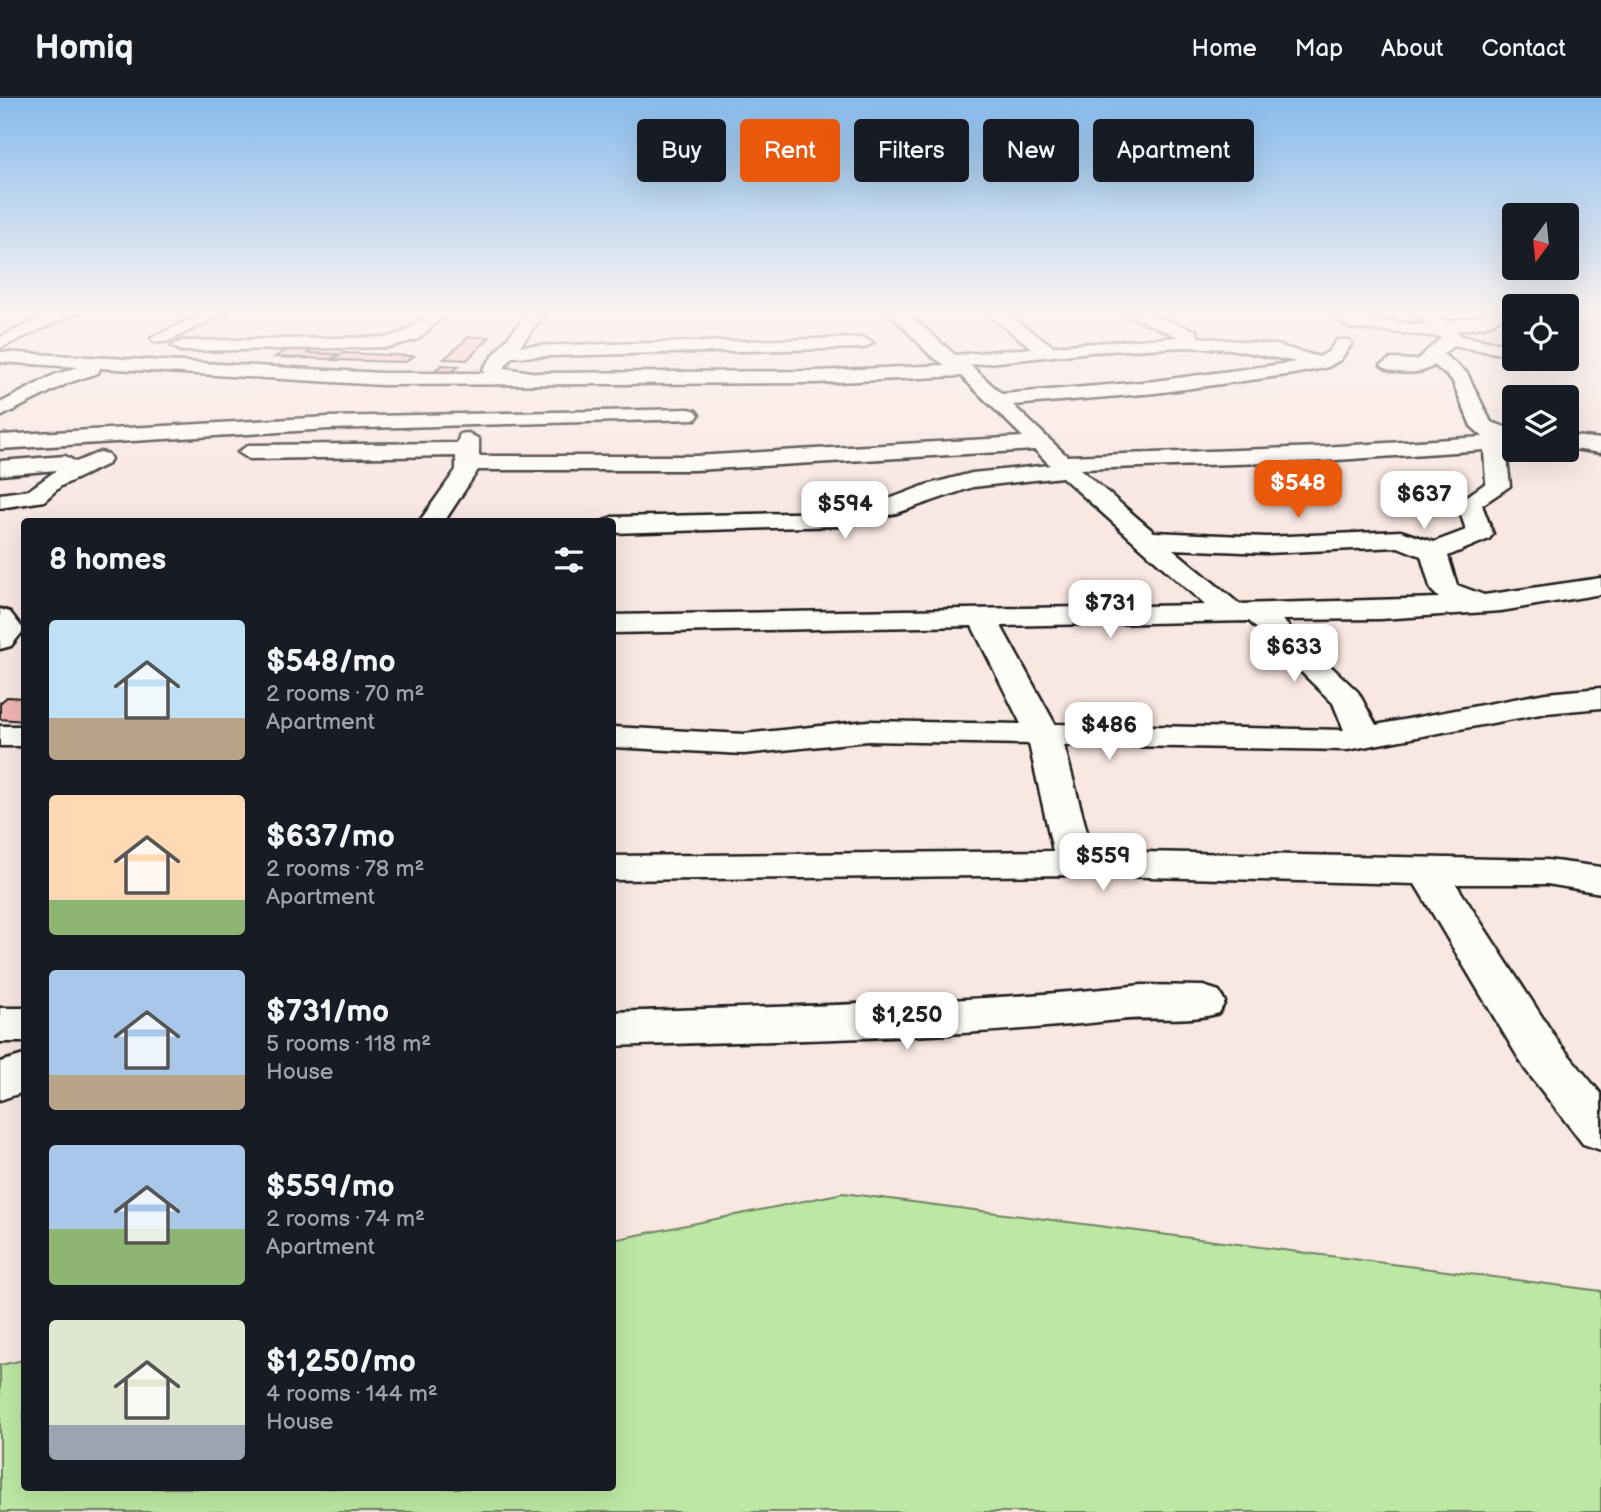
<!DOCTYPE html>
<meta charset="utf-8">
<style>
body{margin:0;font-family:"Balsamiq Sans",sans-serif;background:#242831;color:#f1f3f6;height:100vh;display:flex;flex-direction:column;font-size:26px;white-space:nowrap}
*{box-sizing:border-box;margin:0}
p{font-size:23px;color:#9ea1a6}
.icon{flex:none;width:38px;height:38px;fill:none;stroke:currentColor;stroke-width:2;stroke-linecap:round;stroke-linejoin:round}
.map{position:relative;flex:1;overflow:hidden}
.panel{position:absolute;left:21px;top:420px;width:595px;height:973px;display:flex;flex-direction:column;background:#171b24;border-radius:7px;box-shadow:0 7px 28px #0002}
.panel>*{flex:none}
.top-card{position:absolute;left:637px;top:21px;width:665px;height:63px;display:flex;gap:14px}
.needle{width:46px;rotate:195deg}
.controls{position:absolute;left:1502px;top:105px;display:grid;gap:14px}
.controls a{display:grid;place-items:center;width:77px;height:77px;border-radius:7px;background:#171b24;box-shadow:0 7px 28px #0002;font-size:35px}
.price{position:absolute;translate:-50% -60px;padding:0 16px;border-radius:14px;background:#fff;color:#222;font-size:23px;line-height:46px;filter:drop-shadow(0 2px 4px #0008)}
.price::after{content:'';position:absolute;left:50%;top:42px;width:21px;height:16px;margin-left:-10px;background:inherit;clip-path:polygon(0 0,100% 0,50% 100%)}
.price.selected{background:#ea580c;color:#fff}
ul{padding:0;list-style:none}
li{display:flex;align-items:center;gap:21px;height:175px;padding:0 28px}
li span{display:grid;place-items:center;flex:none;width:196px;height:140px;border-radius:7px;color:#555}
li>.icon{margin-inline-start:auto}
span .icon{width:84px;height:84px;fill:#fffc;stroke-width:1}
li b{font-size:30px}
h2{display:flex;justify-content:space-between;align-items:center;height:84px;padding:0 28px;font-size:30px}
.chip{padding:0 24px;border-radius:7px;background:#171b24;box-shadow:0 7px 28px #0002;font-size:24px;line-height:63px}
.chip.selected{background:#ea580c;color:#fff}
header{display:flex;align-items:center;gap:42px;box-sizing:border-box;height:98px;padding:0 35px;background:#171b24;border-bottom:2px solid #363941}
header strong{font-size:33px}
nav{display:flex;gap:38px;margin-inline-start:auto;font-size:24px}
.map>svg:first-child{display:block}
</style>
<header>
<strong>Homiq</strong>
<nav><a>Home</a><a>Map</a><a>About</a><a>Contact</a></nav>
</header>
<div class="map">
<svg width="1601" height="1414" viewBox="0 0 1601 1414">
<rect width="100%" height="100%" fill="#f9e7e2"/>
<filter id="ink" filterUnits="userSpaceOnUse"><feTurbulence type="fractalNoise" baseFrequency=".0143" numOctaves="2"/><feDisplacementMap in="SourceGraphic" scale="14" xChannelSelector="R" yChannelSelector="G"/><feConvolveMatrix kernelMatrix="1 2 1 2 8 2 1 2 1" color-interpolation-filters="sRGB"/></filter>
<g filter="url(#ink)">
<path fill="#bde8a4" stroke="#6c8260" stroke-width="2" d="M 843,1095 L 1601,1193 L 1601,1414 L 0,1414 L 0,1267 L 24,1262 L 24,1390 L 612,1390 L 613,1142 Z"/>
<g fill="#f1b5b2" stroke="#1c1c1c" stroke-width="2">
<path d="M 468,239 L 490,239 L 467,262 L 444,261 Z"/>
<path d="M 293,248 L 316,249 L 308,255 L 338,256 L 330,261 L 275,259 Z"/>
<path d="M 343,255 L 414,258 L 405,264 L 333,262 Z"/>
<path d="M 442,267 L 459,268 L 446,278 L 428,277 Z"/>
<path d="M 7,599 L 24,600 L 24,623 L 0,621 L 0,605 Z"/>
</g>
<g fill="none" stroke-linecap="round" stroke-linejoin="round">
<g stroke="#1c1c1c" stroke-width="5">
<g id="minor">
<path d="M 54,215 L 76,215 L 0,250 L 0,239 Z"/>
<path d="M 204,215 L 226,215 L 166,244 L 154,244 L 151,240 Z"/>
<path d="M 429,215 L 447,215 L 418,241 L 389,249 L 181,253 L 172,248 L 181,243 L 388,239 L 406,233 Z"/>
<path d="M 528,215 L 545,215 L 520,248 L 864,240 L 873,245 L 864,250 L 512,259 L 504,270 L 538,275 L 817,273 L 945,267 L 931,258 L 890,215 L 907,215 L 955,257 L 1032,250 L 986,215 L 1005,215 L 1053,248 L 1179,239 L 1123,215 L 1146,215 L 1197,233 L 1198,239 L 1276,247 L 1319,259 L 1328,254 L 1337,242 L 1349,242 L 1352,246 L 1340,262 L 1328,269 L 1294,276 L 1155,295 L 1013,307 L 1067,358 L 1322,349 L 1483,339 L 1471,328 L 1452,282 L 1434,267 C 1424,277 1391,277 1381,267 L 1390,261 L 1417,262 L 1442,239 L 1351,230 L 1337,222 L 1345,217 L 1429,228 L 1411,215 L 1431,215 L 1448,224 L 1488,215 L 1510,215 L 1486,228 L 1457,233 L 1461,238 L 1514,248 L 1514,258 L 1453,248 L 1443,256 L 1467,275 L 1491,324 L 1514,332 L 1514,350 L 1506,350 L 1510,388 L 1482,407 L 1493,436 L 1489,441 L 1448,458 L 1457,487 L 1484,497 L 1601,480 L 1601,496 L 1501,513 L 1380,521 L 1282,522 L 1358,594 L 1376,627 L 1546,595 L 1601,590 L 1601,610 L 1546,615 L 1347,652 L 1064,647 L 1092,753 L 1547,762 L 1601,769 L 1601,795 L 1547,786 L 1456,786 L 1559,945 L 1601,996 L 1601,1052 L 1583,1046 L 1525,971 L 1415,786 L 1075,777 L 612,782 L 612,758 L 1053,753 L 1029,646 L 868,643 L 744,656 L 612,649 L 612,629 L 744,636 L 868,623 L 1021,626 L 972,528 L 612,535 L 612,517 L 1205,507 L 1062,379 L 973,389 L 897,415 L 839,428 L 612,435 L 612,424 L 602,424 L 612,419 L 839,414 L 881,404 L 926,387 L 972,375 L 1050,367 L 1035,352 L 695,372 L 478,372 L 444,424 L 419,424 L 456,372 L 456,358 L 249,361 L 238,354 L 249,347 L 457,345 L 460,336 L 468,335 L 479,341 L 479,358 L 695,358 L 1023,339 L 961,278 L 817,285 L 382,287 L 100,270 L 98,275 L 68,285 L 0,319 L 0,305 L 54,277 L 78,269 L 0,264 L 0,254 L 382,275 L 485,275 L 483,272 L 485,268 ZM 1184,249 L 1230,251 L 1297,264 L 1155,283 L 1002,296 L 970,267 L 1091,254 ZM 1484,352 L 1486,385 L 1457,405 L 1466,432 L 1434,444 L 1401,433 L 1266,439 L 1154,434 L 1080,371 L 1322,363 ZM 1398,449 L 1421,458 L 1431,492 L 1439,500 L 1239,506 L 1173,451 L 1266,455 ZM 1249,523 L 1333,605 L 1344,632 L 1055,626 L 1001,528 Z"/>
<path d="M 689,311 L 696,313 L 699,317 L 696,321 L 329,331 L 0,351 L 0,337 L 329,319 Z"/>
<path d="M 1566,337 L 1601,341 L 1601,355 L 1566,350 Z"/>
<path d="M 100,354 L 108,356 L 111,361 L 108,366 L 61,388 L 44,403 L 0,410 L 0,396 L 29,392 L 57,372 L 0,377 L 0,363 L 65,358 L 76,364 Z"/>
<path d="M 0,511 L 10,514 L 24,532 L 11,548 L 0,551 Z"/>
<rect x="0" y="628" width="24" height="20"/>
<path d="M 1142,887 L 1203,888 L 1219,893 L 1225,904 L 1219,915 C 1187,925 1151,918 1118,922 C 951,941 781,942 612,948 L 612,914 C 789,908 966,906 1142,887 Z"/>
<rect x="0" y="910" width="24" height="34"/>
<path d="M 24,957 L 24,994 L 0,1002 L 0,964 Z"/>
</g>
</g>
<use href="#minor" fill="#fdfcf7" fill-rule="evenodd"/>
</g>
</g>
<linearGradient id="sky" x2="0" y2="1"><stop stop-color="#87bbec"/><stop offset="0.52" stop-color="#fcf4f2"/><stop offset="1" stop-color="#fcf4f2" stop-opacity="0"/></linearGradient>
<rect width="1601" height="413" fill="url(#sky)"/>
</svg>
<div class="controls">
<a><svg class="needle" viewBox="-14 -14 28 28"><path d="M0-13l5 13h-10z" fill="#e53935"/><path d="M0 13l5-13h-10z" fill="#9ea1a6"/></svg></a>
<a><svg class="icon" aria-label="locate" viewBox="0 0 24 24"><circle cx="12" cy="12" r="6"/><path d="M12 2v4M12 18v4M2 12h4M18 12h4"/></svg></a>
<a><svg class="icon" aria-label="layers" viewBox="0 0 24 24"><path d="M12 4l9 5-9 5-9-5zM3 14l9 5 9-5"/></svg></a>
</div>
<b class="price selected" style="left:1298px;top:422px">$548</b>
<b class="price" style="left:1424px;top:433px">$637</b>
<b class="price" style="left:845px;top:443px">$594</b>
<b class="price" style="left:1110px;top:542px">$731</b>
<b class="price" style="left:1294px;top:586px">$633</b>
<b class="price" style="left:1109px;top:664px">$486</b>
<b class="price" style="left:1103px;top:795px">$559</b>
<b class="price" style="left:907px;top:954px">$1,250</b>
<div class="top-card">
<a class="chip">Buy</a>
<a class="chip selected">Rent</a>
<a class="chip">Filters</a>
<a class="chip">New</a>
<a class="chip">Apartment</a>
</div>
<section class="panel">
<h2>8 homes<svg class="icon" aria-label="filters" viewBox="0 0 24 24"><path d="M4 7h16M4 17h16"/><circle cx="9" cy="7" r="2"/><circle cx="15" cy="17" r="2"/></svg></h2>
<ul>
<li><span style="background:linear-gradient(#bfe0f5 70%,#b9a48a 0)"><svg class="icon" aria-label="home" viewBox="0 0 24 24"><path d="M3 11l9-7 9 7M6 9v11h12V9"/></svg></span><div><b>$548/mo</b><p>2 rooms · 70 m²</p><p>Apartment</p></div></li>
<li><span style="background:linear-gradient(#ffd9b3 75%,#8fb573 0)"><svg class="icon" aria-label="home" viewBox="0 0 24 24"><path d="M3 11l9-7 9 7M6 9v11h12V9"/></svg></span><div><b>$637/mo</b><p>2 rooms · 78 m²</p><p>Apartment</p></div></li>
<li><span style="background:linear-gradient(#a9c7e8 75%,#b9a48a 0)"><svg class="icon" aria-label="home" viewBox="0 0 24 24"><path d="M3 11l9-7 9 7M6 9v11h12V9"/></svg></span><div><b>$731/mo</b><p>5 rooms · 118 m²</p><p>House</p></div></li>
<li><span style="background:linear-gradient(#a9c7e8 60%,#8fb573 0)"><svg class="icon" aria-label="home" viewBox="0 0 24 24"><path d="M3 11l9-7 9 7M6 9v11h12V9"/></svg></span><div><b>$559/mo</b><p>2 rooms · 74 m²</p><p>Apartment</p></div></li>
<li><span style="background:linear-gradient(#dfe7d0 75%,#9aa5b1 0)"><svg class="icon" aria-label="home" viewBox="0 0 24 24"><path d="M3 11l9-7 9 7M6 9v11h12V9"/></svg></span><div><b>$1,250/mo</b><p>4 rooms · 144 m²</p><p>House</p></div></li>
</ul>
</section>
</div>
